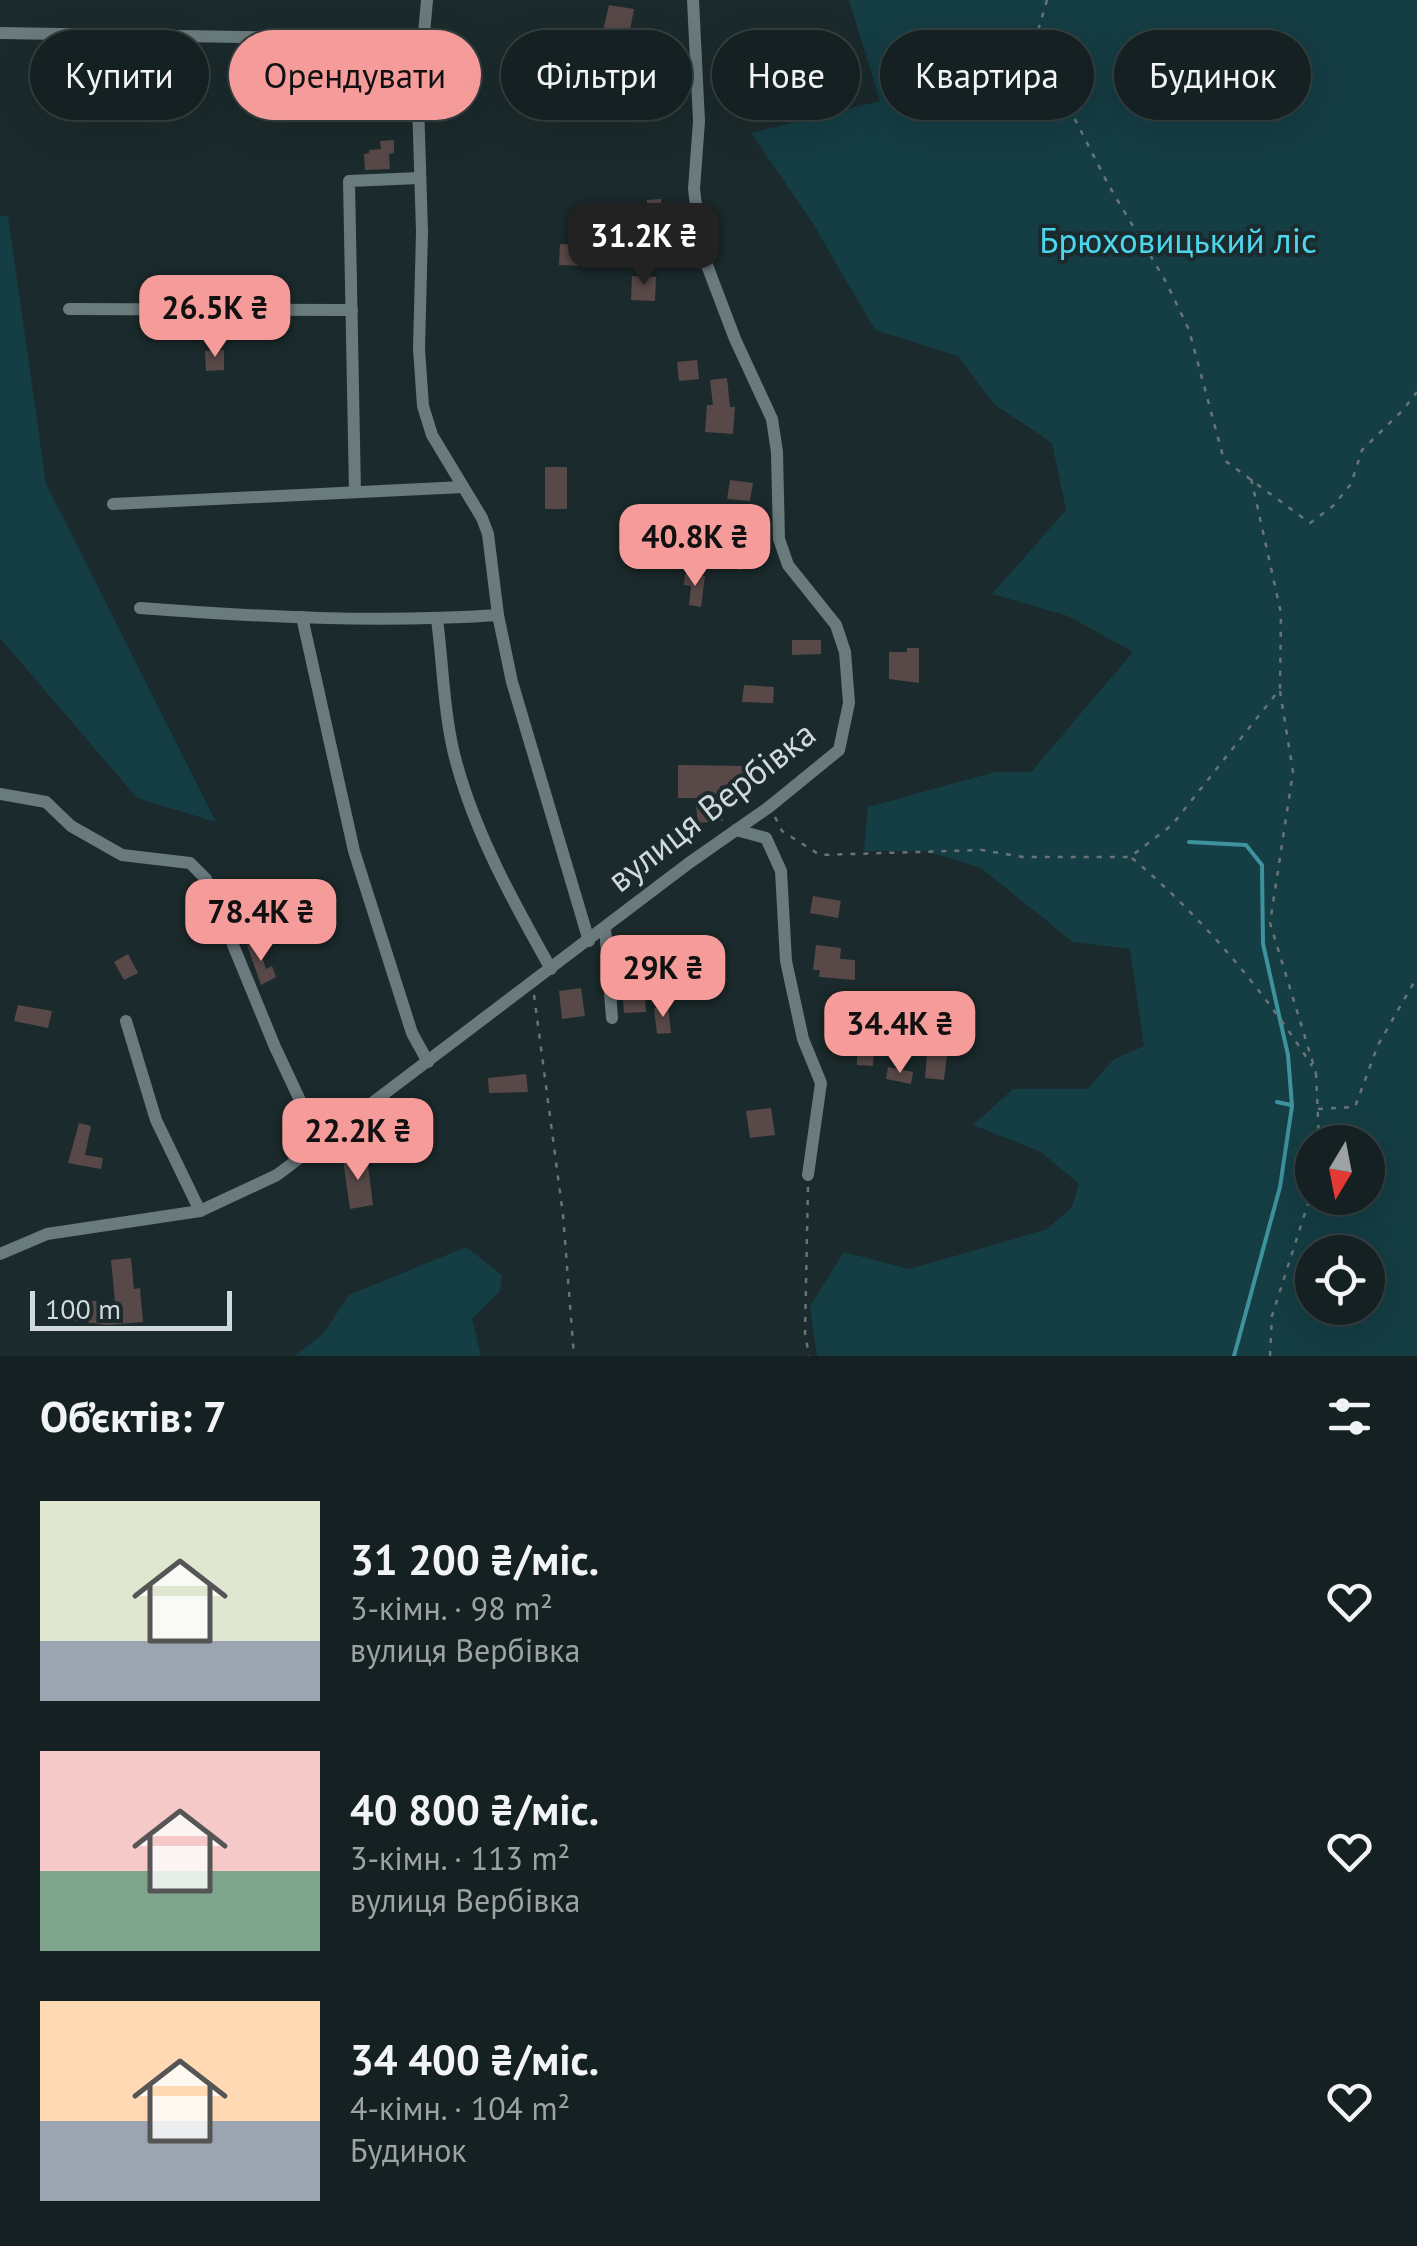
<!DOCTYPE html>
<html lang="uk">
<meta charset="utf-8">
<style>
body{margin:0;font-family:"PT Sans",sans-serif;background:#212d2e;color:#f1f3f6;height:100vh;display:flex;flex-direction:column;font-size:38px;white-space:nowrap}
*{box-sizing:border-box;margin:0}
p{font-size:32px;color:#9da3a5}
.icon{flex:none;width:55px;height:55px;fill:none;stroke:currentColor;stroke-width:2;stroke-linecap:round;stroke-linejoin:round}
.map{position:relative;height:1356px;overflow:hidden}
.panel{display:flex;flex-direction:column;background:#142021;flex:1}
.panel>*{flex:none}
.hud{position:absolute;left:30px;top:30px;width:1358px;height:90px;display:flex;gap:20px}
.needle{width:65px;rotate:190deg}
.buttons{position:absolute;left:1295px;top:1125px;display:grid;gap:20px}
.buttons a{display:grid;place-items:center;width:90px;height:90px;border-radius:50%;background:#142021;box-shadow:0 10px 40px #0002,0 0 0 2px #333e3f;font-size:50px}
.scale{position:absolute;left:30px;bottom:25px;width:202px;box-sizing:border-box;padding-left:10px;border:5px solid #d0d9db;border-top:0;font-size:28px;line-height:35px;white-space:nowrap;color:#d0d9db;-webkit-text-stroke:8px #1b2a2c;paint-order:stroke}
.price{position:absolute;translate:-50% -85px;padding:0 22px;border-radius:20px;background:#f59b99;color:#111;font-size:32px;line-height:65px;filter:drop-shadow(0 2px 5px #0008)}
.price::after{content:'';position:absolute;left:50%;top:60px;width:30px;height:22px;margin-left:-15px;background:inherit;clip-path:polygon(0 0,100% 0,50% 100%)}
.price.current{background:#222;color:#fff}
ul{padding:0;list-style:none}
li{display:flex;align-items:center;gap:30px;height:250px;padding:0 40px}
li span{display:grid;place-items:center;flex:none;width:280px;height:200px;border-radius:0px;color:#555}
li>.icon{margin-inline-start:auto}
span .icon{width:120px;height:120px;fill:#fffc;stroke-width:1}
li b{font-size:42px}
h2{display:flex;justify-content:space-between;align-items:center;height:120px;padding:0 40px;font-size:42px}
.chip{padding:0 35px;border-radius:45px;background:#142021;box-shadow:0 10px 40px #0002,0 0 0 2px #333e3f;font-size:35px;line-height:90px}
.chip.current{background:#f59b99;color:#111}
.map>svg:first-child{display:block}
</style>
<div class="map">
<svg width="1417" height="1356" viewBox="0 0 1417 1356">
<rect width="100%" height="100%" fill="#1b2a2c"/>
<g fill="#153d44" fill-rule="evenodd">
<path d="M 849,0 L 1417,0 L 1417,1356 L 817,1356 L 810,1306 L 844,1252 L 909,1269 L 997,1244 L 1047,1229 L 1072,1207 L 1079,1184 L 1041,1152 L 973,1125 L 1013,1089 L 1087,1089 L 1114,1059 L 1144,1046 L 1130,949 L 1073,942 L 981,868 L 925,851 L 864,851 L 868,807 L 995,772 L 1031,772 L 1133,652 L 1068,616 L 992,594 L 1066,510 L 1052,443 L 994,404 L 958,356 L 875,330 L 812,222 L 751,133 L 880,101 ZM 1368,1142 L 1368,1198 L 1312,1198 L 1312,1142 ZM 1368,1252 L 1368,1308 L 1312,1308 L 1312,1252 Z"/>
<path d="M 0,216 L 8,216 L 46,484 L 216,822 L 137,798 L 0,638 Z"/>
<path d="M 466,1247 L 502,1275 L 500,1291 L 472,1319 L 481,1356 L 294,1356 L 323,1334 L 349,1295 Z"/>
</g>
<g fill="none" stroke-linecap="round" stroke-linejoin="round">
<g stroke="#3e929d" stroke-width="4">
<path d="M 1189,842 L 1246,845 L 1262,865 L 1263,944 L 1288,1055 L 1292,1106 L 1280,1187 L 1234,1356"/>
<path d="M 1277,1102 L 1291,1105"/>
</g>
</g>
<g fill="#584948">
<path d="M 609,5 L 634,9 L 629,35 L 616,32 L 613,57 L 645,58 L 644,70 L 598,72 L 599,48 Z"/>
<path d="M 289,48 L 336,49 L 333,66 L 288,59 Z"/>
<path d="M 620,91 L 641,92 L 640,108 L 618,106 Z"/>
<path d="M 394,140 L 394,153 L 389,154 L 390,169 L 365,170 L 364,154 L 369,153 L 369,150 L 381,149 L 380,141 Z"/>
<path d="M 661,199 L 662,217 L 667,218 L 666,229 L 647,227 L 647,200 Z"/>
<path d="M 560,244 L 583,245 L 582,266 L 559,265 Z"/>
<path d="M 632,276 L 656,277 L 655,301 L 631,300 Z"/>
<path d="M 224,350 L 224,370 L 206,371 L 205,351 Z"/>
<path d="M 697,360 L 699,379 L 679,381 L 677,362 Z"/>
<path d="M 727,378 L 730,407 L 735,407 L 733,434 L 705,432 L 707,405 L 713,405 L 710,380 Z"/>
<rect x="545" y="467" width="22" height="42"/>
<path d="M 730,480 L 753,483 L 750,501 L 727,499 Z"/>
<path d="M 724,548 L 744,551 L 742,570 L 722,568 Z"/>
<path d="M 685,574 L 705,576 L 701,607 L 689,605 L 691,586 L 684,585 Z"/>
<path d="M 792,640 L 821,640 L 821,654 L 792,655 Z"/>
<path d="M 907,648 L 919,648 L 919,683 L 889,679 L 889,652 L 907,652 Z"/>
<path d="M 744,685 L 774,687 L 773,703 L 742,702 Z"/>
<path d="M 678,765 L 748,766 L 748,786 L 720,786 L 723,821 L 698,823 L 695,798 L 678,798 Z"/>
<path d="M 813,896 L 841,901 L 838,918 L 810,913 Z"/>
<path d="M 257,941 L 266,969 L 272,966 L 276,977 L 261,985 L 247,945 Z"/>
<path d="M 700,941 L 718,942 L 718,965 L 673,964 L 671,944 Z"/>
<path d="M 816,945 L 841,948 L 840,959 L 855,960 L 855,980 L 819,977 L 820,970 L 813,970 Z"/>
<path d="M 128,954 L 138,973 L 124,980 L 114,962 Z"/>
<path d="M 644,984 L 646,1012 L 624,1013 L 622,985 Z"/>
<path d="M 581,988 L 585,1016 L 562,1019 L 559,991 Z"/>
<path d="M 18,1005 L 52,1011 L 48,1028 L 14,1021 Z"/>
<path d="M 839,1005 L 860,1007 L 859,1016 L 880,1017 L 879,1039 L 874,1038 L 873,1066 L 857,1065 L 857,1039 L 845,1038 L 846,1026 L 836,1025 Z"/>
<path d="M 668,1006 L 671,1033 L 657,1034 L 654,1008 Z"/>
<path d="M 927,1053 L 947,1056 L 944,1080 L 925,1078 Z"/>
<path d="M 888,1067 L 913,1072 L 911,1084 L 886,1079 Z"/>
<path d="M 526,1074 L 528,1092 L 489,1093 L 488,1078 Z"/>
<path d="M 771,1108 L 775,1135 L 750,1138 L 746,1111 Z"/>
<path d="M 79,1123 L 91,1126 L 85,1155 L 103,1158 L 101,1169 L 68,1163 Z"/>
<path d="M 367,1157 L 373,1205 L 350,1209 L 343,1160 Z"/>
<path d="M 131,1258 L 134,1289 L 140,1288 L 143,1322 L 107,1325 L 69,1320 L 72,1300 L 115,1302 L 111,1260 Z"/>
</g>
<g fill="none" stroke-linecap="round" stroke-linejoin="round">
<g stroke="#687476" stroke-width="2.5" stroke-dasharray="5 8" stroke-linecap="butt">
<path d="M 1047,0 L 1035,41 L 1108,184 L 1166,282 L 1189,330 L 1224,460 L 1310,523 L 1333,506 L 1351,484 L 1362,450 L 1402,411 L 1417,392"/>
<path d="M 1280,691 L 1293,772 L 1270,923 L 1316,1073"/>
<path d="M 775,817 L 782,831 L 820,855 L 982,850 L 1023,857 L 1130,857 L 1172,825 L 1280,689 L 1281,613 L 1251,478"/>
<path d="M 1132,858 C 1201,916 1263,989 1312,1066"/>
<path d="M 534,995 L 563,1215 L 574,1356"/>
<path d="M 1316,1073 L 1319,1142"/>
<path d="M 1318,1109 L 1355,1107 L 1378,1045 L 1417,977"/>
<path d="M 808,1187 L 805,1333 L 809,1356"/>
<path d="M 1270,1356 L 1272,1316 L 1312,1191"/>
</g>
<g stroke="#6a7b7e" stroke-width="12">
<path d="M 427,0 L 418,102 L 422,232 L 419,349 L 423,406 L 432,435 L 482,518 L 488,534 L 498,615 L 512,682 L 589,941"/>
<path d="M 0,33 L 424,40"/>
<path d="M 69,309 L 352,310"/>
<path d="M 355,492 L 349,181 L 420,178"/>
<path d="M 113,504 L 463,487"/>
<path d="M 140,608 C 259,617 379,623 498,615"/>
<path d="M 302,617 L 354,851 L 412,1033 L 428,1062"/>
<path d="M 437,619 C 443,665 444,721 457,765 C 477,837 515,905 551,969"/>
<path d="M 0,794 L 46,802 L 71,826 L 122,855 L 190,863 L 206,879 L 275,1047 L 320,1143"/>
<path d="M 736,830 L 766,838 L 781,871 L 786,961 L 803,1039 L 821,1083 L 808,1175"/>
<path d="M 605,928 L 612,1018"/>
<path d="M 126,1021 L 156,1120 L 200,1211"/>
<path d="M 0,1254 L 47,1234 L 200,1211 L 277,1175 L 689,863 L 769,807 L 839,750 L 849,703 L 845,652 L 836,625 L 788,565 L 779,539 L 777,452 L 772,419 L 735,339 L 702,252 L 694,189 L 699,121 L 693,0"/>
</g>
</g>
<g text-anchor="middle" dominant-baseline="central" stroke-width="8" stroke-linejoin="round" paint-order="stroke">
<g font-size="35" fill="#4dd5eb" stroke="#1b2a2c">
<text x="1178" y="240">Брюховицький ліс</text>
</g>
<g font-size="35" fill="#d0d9db" stroke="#1b2a2c">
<text transform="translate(711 806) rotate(-38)">вулиця Вербівка</text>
</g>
</g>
</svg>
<div class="buttons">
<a><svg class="needle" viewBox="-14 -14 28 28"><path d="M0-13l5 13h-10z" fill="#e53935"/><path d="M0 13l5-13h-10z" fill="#9da3a5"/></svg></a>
<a><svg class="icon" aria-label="locate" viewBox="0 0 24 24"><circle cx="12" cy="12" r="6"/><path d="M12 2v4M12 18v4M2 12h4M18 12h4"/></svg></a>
</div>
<div class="scale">100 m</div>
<b class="price current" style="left:644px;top:288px">31.2K ₴</b>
<b class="price" style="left:215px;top:360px">26.5K ₴</b>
<b class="price" style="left:695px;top:589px">40.8K ₴</b>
<b class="price" style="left:261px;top:964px">78.4K ₴</b>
<b class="price" style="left:663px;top:1020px">29K ₴</b>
<b class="price" style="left:900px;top:1076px">34.4K ₴</b>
<b class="price" style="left:358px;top:1183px">22.2K ₴</b>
<div class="hud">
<a class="chip">Купити</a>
<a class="chip current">Орендувати</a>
<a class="chip">Фільтри</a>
<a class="chip">Нове</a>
<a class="chip">Квартира</a>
<a class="chip">Будинок</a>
</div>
</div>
<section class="panel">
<h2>Об’єктів: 7<svg class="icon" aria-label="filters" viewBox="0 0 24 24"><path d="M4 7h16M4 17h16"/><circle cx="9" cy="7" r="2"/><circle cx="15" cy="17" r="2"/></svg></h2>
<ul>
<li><span style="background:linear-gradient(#dfe7d0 70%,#9aa5b1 0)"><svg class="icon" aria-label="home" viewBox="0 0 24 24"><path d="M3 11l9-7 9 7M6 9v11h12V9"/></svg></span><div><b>31 200 ₴/міс.</b><p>3-кімн. · 98 m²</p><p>вулиця Вербівка</p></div><svg class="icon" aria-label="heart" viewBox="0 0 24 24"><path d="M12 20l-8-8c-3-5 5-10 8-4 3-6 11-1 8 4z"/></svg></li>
<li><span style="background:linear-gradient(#f6c9c9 60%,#7fa58c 0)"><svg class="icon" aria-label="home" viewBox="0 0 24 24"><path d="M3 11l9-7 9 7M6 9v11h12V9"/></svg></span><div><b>40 800 ₴/міс.</b><p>3-кімн. · 113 m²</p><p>вулиця Вербівка</p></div><svg class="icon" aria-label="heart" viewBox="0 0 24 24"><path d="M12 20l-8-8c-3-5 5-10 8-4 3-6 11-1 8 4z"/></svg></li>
<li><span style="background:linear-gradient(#ffd9b3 60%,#9aa5b1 0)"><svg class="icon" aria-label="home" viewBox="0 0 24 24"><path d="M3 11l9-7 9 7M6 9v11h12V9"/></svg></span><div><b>34 400 ₴/міс.</b><p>4-кімн. · 104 m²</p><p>Будинок</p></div><svg class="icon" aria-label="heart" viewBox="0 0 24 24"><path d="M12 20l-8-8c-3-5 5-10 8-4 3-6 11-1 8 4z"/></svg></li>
</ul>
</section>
